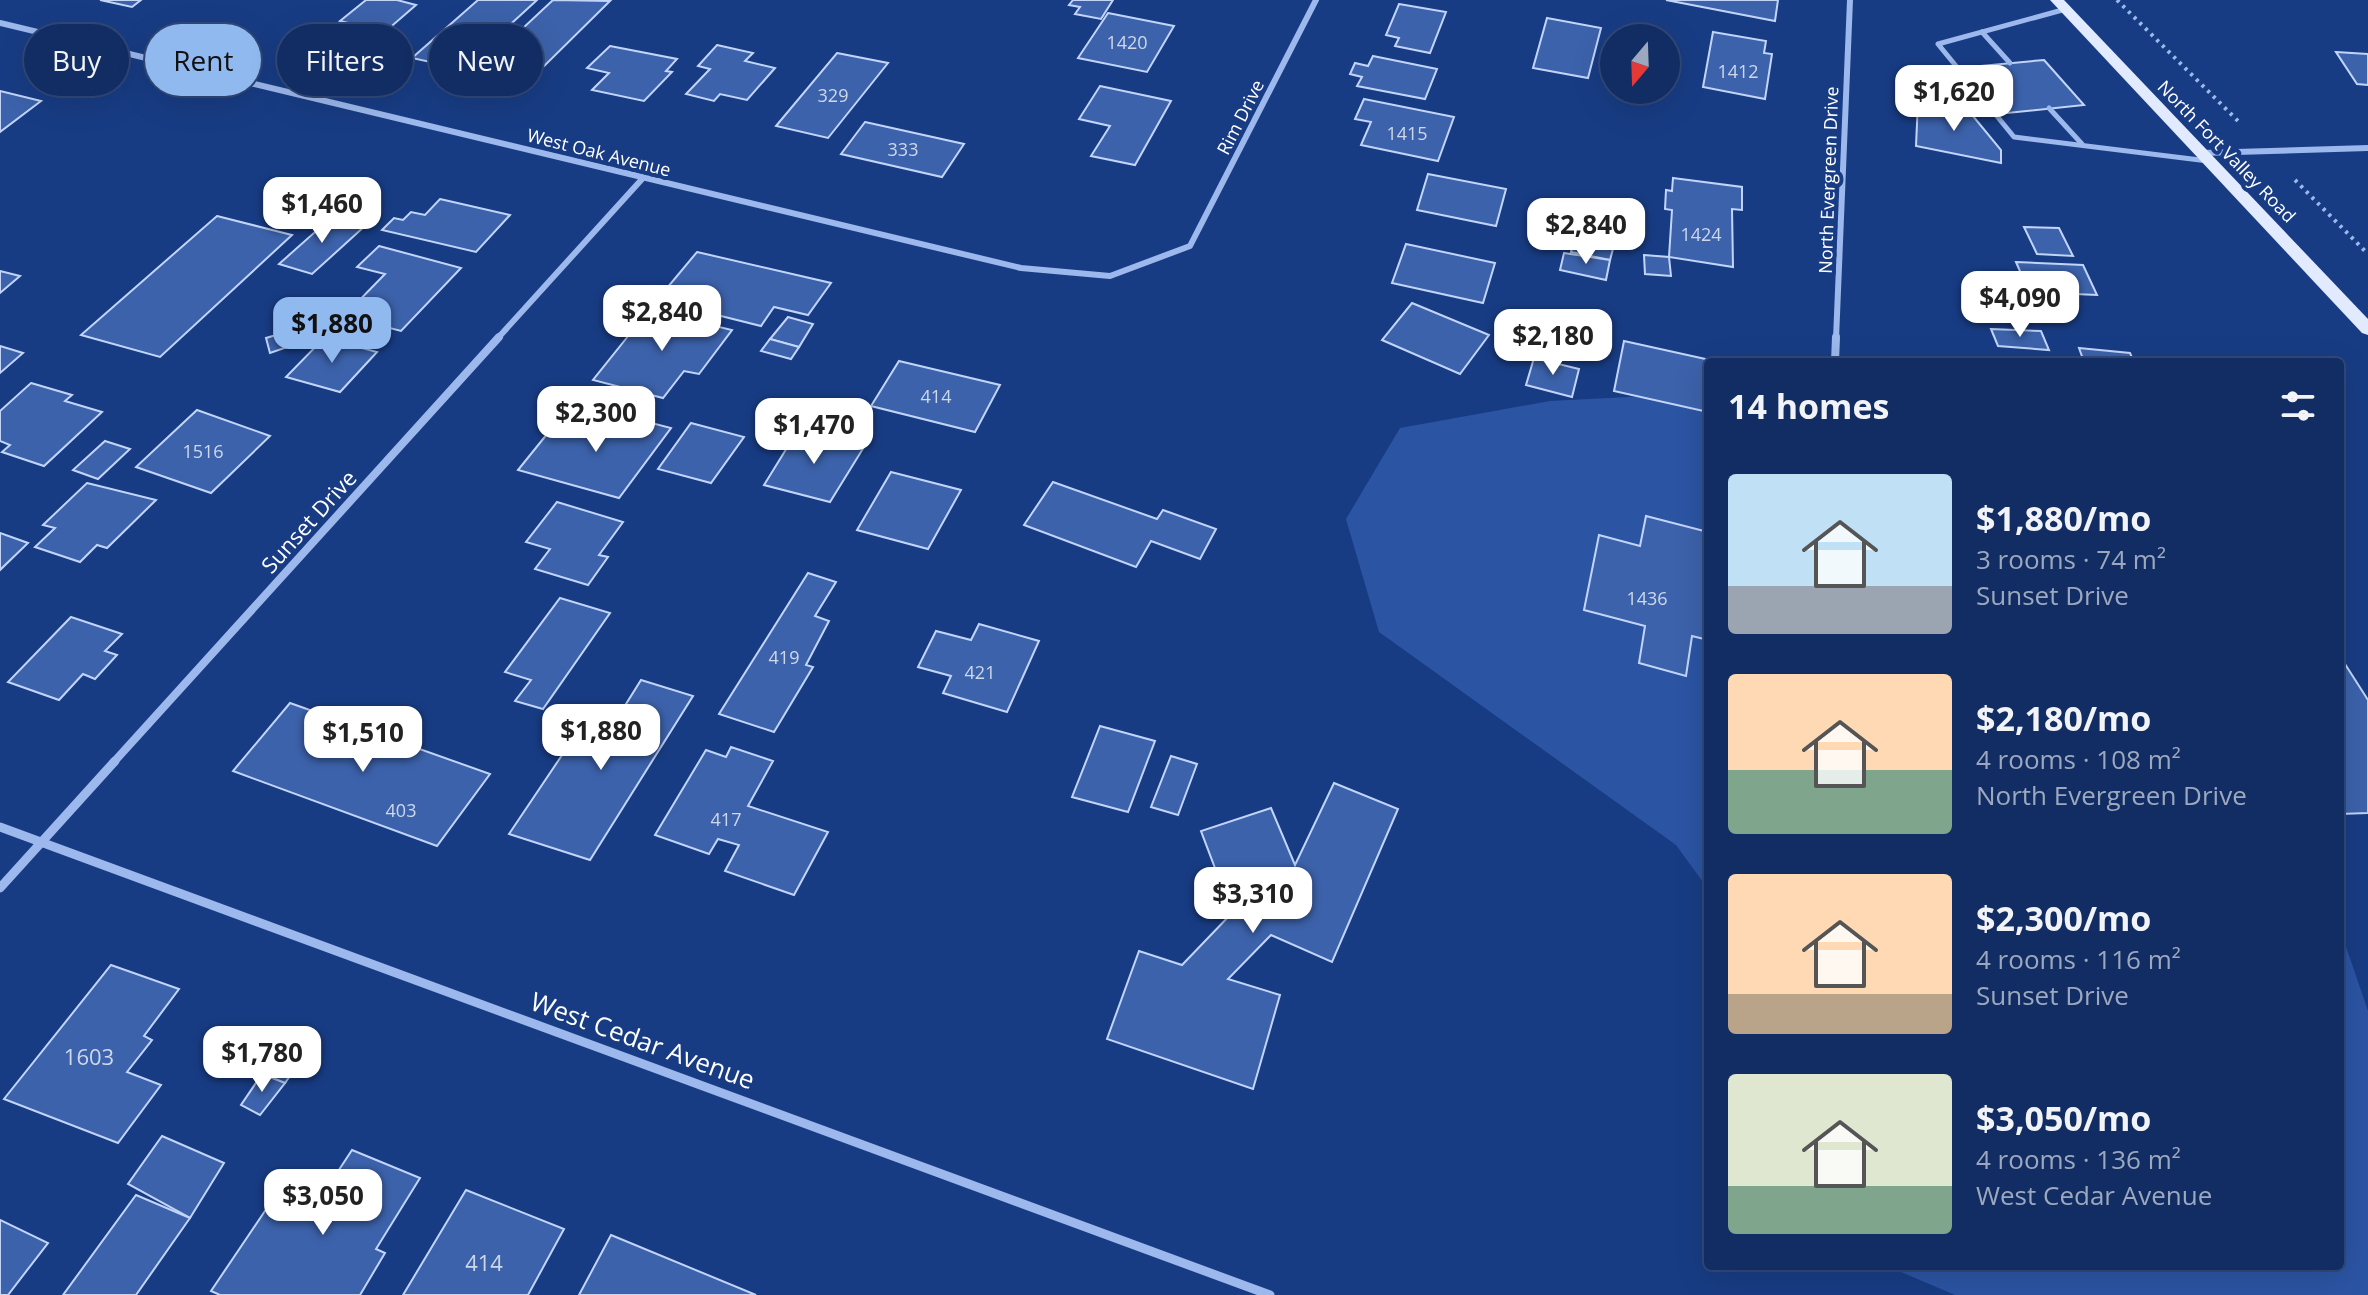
<!DOCTYPE html>
<meta charset="utf-8">
<style>
body{margin:0;font-family:"Open Sans",sans-serif;background:#1f396c;color:#f1f3f6;height:100vh;display:flex;flex-direction:column;font-size:30px;white-space:nowrap}
*{box-sizing:border-box;margin:0}
p{font-size:26px;color:#9ca8be}
.icon{flex:none;width:44px;height:44px;fill:none;stroke:currentColor;stroke-width:2;stroke-linecap:round;stroke-linejoin:round}
.map{position:relative;flex:1;overflow:hidden}
.side{position:absolute;left:1704px;top:358px;width:640px;height:912px;display:flex;flex-direction:column;background:#122d63;border-radius:8px;box-shadow:0 8px 32px #0002,0 0 0 2px #314978}
.side>*{flex:none}
.hud{position:absolute;left:24px;top:24px;width:760px;height:72px;display:flex;gap:16px}
.needle{width:52px;rotate:199deg}
.fabs{position:absolute;left:1600px;top:24px;display:grid;gap:16px}
.fabs a{display:grid;place-items:center;width:80px;height:80px;border-radius:50%;background:#122d63;box-shadow:0 8px 32px #0002,0 0 0 2px #314978;font-size:40px}
.price{position:absolute;translate:-50% -68px;padding:0 18px;border-radius:16px;background:#fff;color:#222;font-size:26px;line-height:52px;filter:drop-shadow(0 2px 4px #0008)}
.price::after{content:'';position:absolute;left:50%;top:48px;width:24px;height:18px;margin-left:-12px;background:inherit;clip-path:polygon(0 0,100% 0,50% 100%)}
.price.current{background:#90b9f0;color:#111}
ul{padding:0;list-style:none}
li{display:flex;align-items:center;gap:24px;height:200px;padding:0 24px}
li span{display:grid;place-items:center;flex:none;width:224px;height:160px;border-radius:8px;color:#555}
li>.icon{margin-inline-start:auto}
span .icon{width:96px;height:96px;fill:#fffc;stroke-width:1}
li b{font-size:34px}
h2{display:flex;justify-content:space-between;align-items:center;height:96px;padding:0 24px;font-size:34px}
.tag{padding:0 28px;border-radius:36px;background:#122d63;box-shadow:0 8px 32px #0002,0 0 0 2px #314978;font-size:28px;line-height:72px}
.tag.current{background:#90b9f0;color:#111}
.map>svg:first-child{display:block}
</style>
<div class="map">
<svg width="2368" height="1295" viewBox="0 0 2368 1295">
<rect width="100%" height="100%" fill="#183c84"/>
<g fill="#2b54a3">
<path d="M 1708,393 L 1708,889 L 1676,845 L 1379,632 L 1346,519 L 1400,428 L 1550,401 Z"/>
<path d="M 2340,929 L 2368,1011 L 2368,1295 L 1955,1295 L 1887,1266 L 2340,1266 Z"/>
</g>
<g fill="#3c62ab" stroke="#c2d5f9" stroke-width="2">
<path d="M 100,0 L 141,0 L 132,7 Z"/>
<path d="M 366,0 L 397,0 L 416,5 L 386,31 L 371,28 L 364,34 L 345,30 L 352,24 L 340,21 Z"/>
<path d="M 478,0 L 537,0 L 462,69 L 412,58 Z"/>
<path d="M 553,0 L 610,1 L 527,83 L 476,72 Z"/>
<path d="M 1073,0 L 1113,0 L 1101,19 L 1075,14 L 1080,7 L 1069,5 Z"/>
<path d="M 1666,0 L 1778,0 L 1775,21 Z"/>
<path d="M 1399,4 L 1446,12 L 1430,53 L 1395,46 L 1399,38 L 1386,35 Z"/>
<path d="M 1108,13 L 1174,26 L 1147,72 L 1078,58 Z"/>
<path d="M 1547,18 L 1601,28 L 1588,78 L 1533,68 Z"/>
<path d="M 1713,32 L 1766,41 L 1764,53 L 1772,54 L 1765,99 L 1703,87 Z"/>
<path d="M 717,45 L 753,53 L 745,61 L 775,68 L 747,100 L 720,94 L 714,101 L 686,94 L 710,69 L 698,66 Z"/>
<path d="M 610,46 L 677,59 L 666,71 L 672,72 L 644,101 L 592,90 L 609,73 L 587,68 Z"/>
<path d="M 2336,52 L 2368,54 L 2368,85 L 2357,84 Z"/>
<path d="M 837,53 L 888,63 L 828,138 L 776,126 Z"/>
<path d="M 1373,56 L 1437,69 L 1425,99 L 1357,86 L 1362,77 L 1350,74 L 1355,63 L 1368,66 Z"/>
<path d="M 2044,60 L 2084,105 L 2007,113 L 1969,67 Z"/>
<path d="M 1100,86 L 1171,101 L 1135,165 L 1091,156 L 1110,126 L 1079,119 Z"/>
<path d="M 0,91 L 41,101 L 0,132 Z"/>
<path d="M 1364,99 L 1454,117 L 1438,161 L 1361,145 L 1371,122 L 1355,119 Z"/>
<path d="M 1918,101 L 1968,110 L 2001,150 L 2001,163 L 1916,146 Z"/>
<path d="M 865,122 L 964,144 L 942,177 L 841,154 Z"/>
<path d="M 1428,174 L 1506,189 L 1496,226 L 1417,210 Z"/>
<path d="M 1673,178 L 1742,187 L 1742,210 L 1732,209 L 1733,267 L 1669,257 L 1672,210 L 1665,209 L 1666,190 L 1672,191 Z"/>
<path d="M 440,199 L 510,215 L 476,252 L 382,230 L 394,218 L 403,220 L 411,212 L 425,215 Z"/>
<path d="M 217,216 L 292,235 L 160,357 L 81,335 Z"/>
<path d="M 333,216 L 366,225 L 312,274 L 279,264 Z"/>
<path d="M 1578,225 L 1617,234 L 1610,260 L 1571,252 Z"/>
<path d="M 2024,227 L 2059,228 L 2073,256 L 2037,254 Z"/>
<path d="M 1406,244 L 1495,263 L 1483,303 L 1392,283 Z"/>
<path d="M 379,246 L 461,268 L 401,331 L 344,316 L 385,274 L 357,267 Z"/>
<path d="M 697,252 L 831,283 L 808,315 L 774,307 L 761,326 L 657,300 Z"/>
<path d="M 1564,253 L 1610,260 L 1606,280 L 1560,270 Z"/>
<path d="M 1644,255 L 1669,257 L 1671,276 L 1645,274 Z"/>
<path d="M 2016,262 L 2083,265 L 2097,295 L 2029,292 Z"/>
<path d="M 0,271 L 20,276 L 0,293 Z"/>
<path d="M 296,302 L 312,306 L 302,315 L 287,311 Z"/>
<path d="M 1412,303 L 1489,335 L 1460,374 L 1382,340 Z"/>
<path d="M 649,310 L 732,330 L 699,374 L 684,371 L 663,398 L 593,380 Z"/>
<path d="M 788,317 L 813,324 L 799,347 L 770,339 Z"/>
<path d="M 1991,329 L 2041,331 L 2049,350 L 1998,346 Z"/>
<path d="M 286,332 L 290,346 L 270,353 L 266,338 Z"/>
<path d="M 324,338 L 377,352 L 340,392 L 286,377 Z"/>
<path d="M 770,339 L 799,347 L 791,359 L 761,351 Z"/>
<path d="M 1624,341 L 1719,362 L 1708,362 L 1708,412 L 1614,391 Z"/>
<path d="M 0,346 L 23,353 L 0,373 Z"/>
<path d="M 2079,348 L 2130,353 L 2134,362 L 2084,362 Z"/>
<path d="M 1534,358 L 1579,369 L 1572,397 L 1526,385 Z"/>
<path d="M 899,361 L 1000,385 L 975,432 L 871,406 Z"/>
<path d="M 31,383 L 72,395 L 65,401 L 102,412 L 44,466 L 2,452 L 10,445 L 0,441 L 0,411 Z"/>
<path d="M 197,410 L 270,436 L 211,493 L 136,467 Z"/>
<path d="M 617,414 L 671,428 L 619,498 L 518,470 L 560,418 L 604,430 Z"/>
<path d="M 691,423 L 744,437 L 711,483 L 658,469 Z"/>
<path d="M 798,430 L 864,447 L 830,502 L 764,485 Z"/>
<path d="M 105,441 L 130,449 L 98,479 L 73,470 Z"/>
<path d="M 891,472 L 961,490 L 928,549 L 857,530 Z"/>
<path d="M 1053,482 L 1157,519 L 1163,510 L 1216,529 L 1200,559 L 1151,541 L 1136,567 L 1024,525 Z"/>
<path d="M 87,483 L 156,500 L 107,548 L 97,545 L 80,562 L 35,547 L 55,528 L 43,525 Z"/>
<path d="M 557,502 L 623,522 L 599,555 L 608,557 L 588,585 L 535,569 L 550,549 L 526,542 Z"/>
<path d="M 1646,516 L 1708,532 L 1708,640 L 1692,636 L 1686,676 L 1639,663 L 1645,626 L 1584,610 L 1599,535 L 1640,546 Z"/>
<path d="M 0,533 L 28,543 L 0,570 Z"/>
<path d="M 808,573 L 836,582 L 815,616 L 829,621 L 806,665 L 813,667 L 774,732 L 719,714 Z"/>
<path d="M 560,598 L 610,613 L 543,709 L 515,701 L 531,680 L 505,672 Z"/>
<path d="M 71,617 L 122,634 L 105,651 L 117,655 L 95,679 L 83,674 L 59,700 L 8,682 Z"/>
<path d="M 979,624 L 1039,641 L 1007,712 L 943,693 L 951,676 L 918,667 L 936,631 L 971,640 Z"/>
<path d="M 2340,664 L 2345,664 L 2368,700 L 2368,813 L 2340,814 Z"/>
<path d="M 641,680 L 693,696 L 590,860 L 509,834 L 591,712 L 616,720 Z"/>
<path d="M 290,703 L 490,774 L 437,846 L 233,771 Z"/>
<path d="M 1100,726 L 1155,741 L 1128,812 L 1072,797 Z"/>
<path d="M 731,747 L 773,761 L 748,806 L 828,832 L 794,895 L 725,871 L 739,845 L 718,839 L 709,854 L 655,835 L 706,750 L 726,757 Z"/>
<path d="M 1171,756 L 1197,764 L 1178,815 L 1151,807 Z"/>
<path d="M 1334,783 L 1398,809 L 1332,962 L 1271,935 L 1228,979 L 1280,995 L 1253,1089 L 1107,1039 L 1139,951 L 1182,965 L 1232,913 L 1201,831 L 1271,808 L 1295,865 Z"/>
<path d="M 111,965 L 179,989 L 144,1036 L 152,1040 L 127,1072 L 161,1085 L 118,1143 L 4,1099 Z"/>
<path d="M 287,1040 L 309,1049 L 285,1083 L 262,1074 Z"/>
<path d="M 262,1074 L 285,1083 L 260,1115 L 241,1105 Z"/>
<path d="M 162,1136 L 224,1163 L 190,1218 L 128,1184 Z"/>
<path d="M 352,1150 L 420,1178 L 376,1249 L 385,1253 L 360,1295 L 220,1295 L 211,1291 L 271,1202 L 308,1217 Z"/>
<path d="M 466,1190 L 564,1229 L 528,1295 L 403,1295 Z"/>
<path d="M 136,1195 L 190,1218 L 136,1295 L 63,1295 Z"/>
<path d="M 0,1220 L 48,1243 L 8,1295 L 0,1295 Z"/>
<path d="M 611,1235 L 756,1295 L 579,1295 Z"/>
</g>
<g fill="none" stroke-linecap="round" stroke-linejoin="round">
<g stroke="#9cb8ec" stroke-width="4" stroke-dasharray="3 5" stroke-linecap="butt">
<path d="M 2117,0 L 2238,121"/>
<path d="M 2295,180 L 2368,254"/>
</g>
<g stroke="#9cb8ec" stroke-width="5">
<path d="M 2066,9 L 1938,44 L 2014,137 L 2208,161"/>
<path d="M 1982,32 L 2010,63"/>
<path d="M 2049,108 L 2082,144"/>
</g>
<g stroke="#9cb8ec" stroke-width="6">
<path d="M 0,23 L 1021,268 L 1110,276 L 1190,246 L 1316,0"/>
<path d="M 2201,153 L 2368,148"/>
<path d="M 497,339 L 643,178"/>
<path d="M 1836,339 L 1850,0"/>
</g>
<g stroke="#9cb8ec" stroke-width="8">
<path d="M 1835,362 L 1836,337"/>
<path d="M 113,763 L 499,337"/>
</g>
<g stroke="#9cb8ec" stroke-width="9">
<path d="M 0,827 L 1270,1295"/>
<path d="M 0,888 L 115,761"/>
</g>
<path fill="#e2eaff" fill-rule="evenodd" d="M 2050,0 L 2064,0 L 2368,319 L 2368,335 L 2362,333 Z"/>
</g>
<g text-anchor="middle" dominant-baseline="central" stroke-width="8" stroke-linejoin="round" paint-order="stroke">
<g font-size="18" fill="#ced8ea">
<text x="1127" y="42">1420</text>
<text x="1738" y="71">1412</text>
<text x="833" y="95">329</text>
<text x="1407" y="133">1415</text>
<text x="903" y="149">333</text>
<text x="1701" y="234">1424</text>
<text x="936" y="396">414</text>
<text x="203" y="451">1516</text>
<text x="1647" y="598">1436</text>
<text x="784" y="657">419</text>
<text x="980" y="672">421</text>
<text x="401" y="810">403</text>
<text x="726" y="819">417</text>
</g>
<g font-size="18" fill="#fff" stroke="#183c84">
<text transform="translate(1240 117) rotate(-63)">Rim Drive</text>
<text transform="translate(2227 151) rotate(46)">North Fort Valley Road</text>
<text transform="translate(599 152) rotate(14)">West Oak Avenue</text>
<text transform="translate(1828 180) rotate(-88)">North Evergreen Drive</text>
</g>
<g font-size="22" fill="#fff" stroke="#183c84">
<text transform="translate(308 521) rotate(-48)">Sunset Drive</text>
</g>
<g font-size="22" fill="#ced8ea">
<text x="89" y="1056">1603</text>
<text x="484" y="1262">414</text>
</g>
<g font-size="26" fill="#fff" stroke="#183c84">
<text transform="translate(643 1040) rotate(20)">West Cedar Avenue</text>
</g>
</g>
</svg>
<div class="fabs">
<a><svg class="needle" viewBox="-14 -14 28 28"><path d="M0-13l5 13h-10z" fill="#e53935"/><path d="M0 13l5-13h-10z" fill="#9ca8be"/></svg></a>
</div>
<b class="price" style="left:1954px;top:133px">$1,620</b>
<b class="price" style="left:322px;top:245px">$1,460</b>
<b class="price" style="left:1586px;top:266px">$2,840</b>
<b class="price" style="left:2020px;top:339px">$4,090</b>
<b class="price" style="left:662px;top:353px">$2,840</b>
<b class="price current" style="left:332px;top:365px">$1,880</b>
<b class="price" style="left:1553px;top:377px">$2,180</b>
<b class="price" style="left:596px;top:454px">$2,300</b>
<b class="price" style="left:814px;top:466px">$1,470</b>
<b class="price" style="left:601px;top:772px">$1,880</b>
<b class="price" style="left:363px;top:774px">$1,510</b>
<b class="price" style="left:1253px;top:935px">$3,310</b>
<b class="price" style="left:262px;top:1094px">$1,780</b>
<b class="price" style="left:323px;top:1237px">$3,050</b>
<div class="hud">
<a class="tag">Buy</a>
<a class="tag current">Rent</a>
<a class="tag">Filters</a>
<a class="tag">New</a>
</div>
<section class="side">
<h2>14 homes<svg class="icon" aria-label="filters" viewBox="0 0 24 24"><path d="M4 7h16M4 17h16"/><circle cx="9" cy="7" r="2"/><circle cx="15" cy="17" r="2"/></svg></h2>
<ul>
<li><span style="background:linear-gradient(#bfe0f5 70%,#9aa5b1 0)"><svg class="icon" aria-label="home" viewBox="0 0 24 24"><path d="M3 11l9-7 9 7M6 9v11h12V9"/></svg></span><div><b>$1,880/mo</b><p>3 rooms · 74 m²</p><p>Sunset Drive</p></div></li>
<li><span style="background:linear-gradient(#ffd9b3 60%,#7fa58c 0)"><svg class="icon" aria-label="home" viewBox="0 0 24 24"><path d="M3 11l9-7 9 7M6 9v11h12V9"/></svg></span><div><b>$2,180/mo</b><p>4 rooms · 108 m²</p><p>North Evergreen Drive</p></div></li>
<li><span style="background:linear-gradient(#ffd9b3 75%,#b9a48a 0)"><svg class="icon" aria-label="home" viewBox="0 0 24 24"><path d="M3 11l9-7 9 7M6 9v11h12V9"/></svg></span><div><b>$2,300/mo</b><p>4 rooms · 116 m²</p><p>Sunset Drive</p></div></li>
<li><span style="background:linear-gradient(#dfe7d0 70%,#7fa58c 0)"><svg class="icon" aria-label="home" viewBox="0 0 24 24"><path d="M3 11l9-7 9 7M6 9v11h12V9"/></svg></span><div><b>$3,050/mo</b><p>4 rooms · 136 m²</p><p>West Cedar Avenue</p></div></li>
</ul>
</section>
</div>
